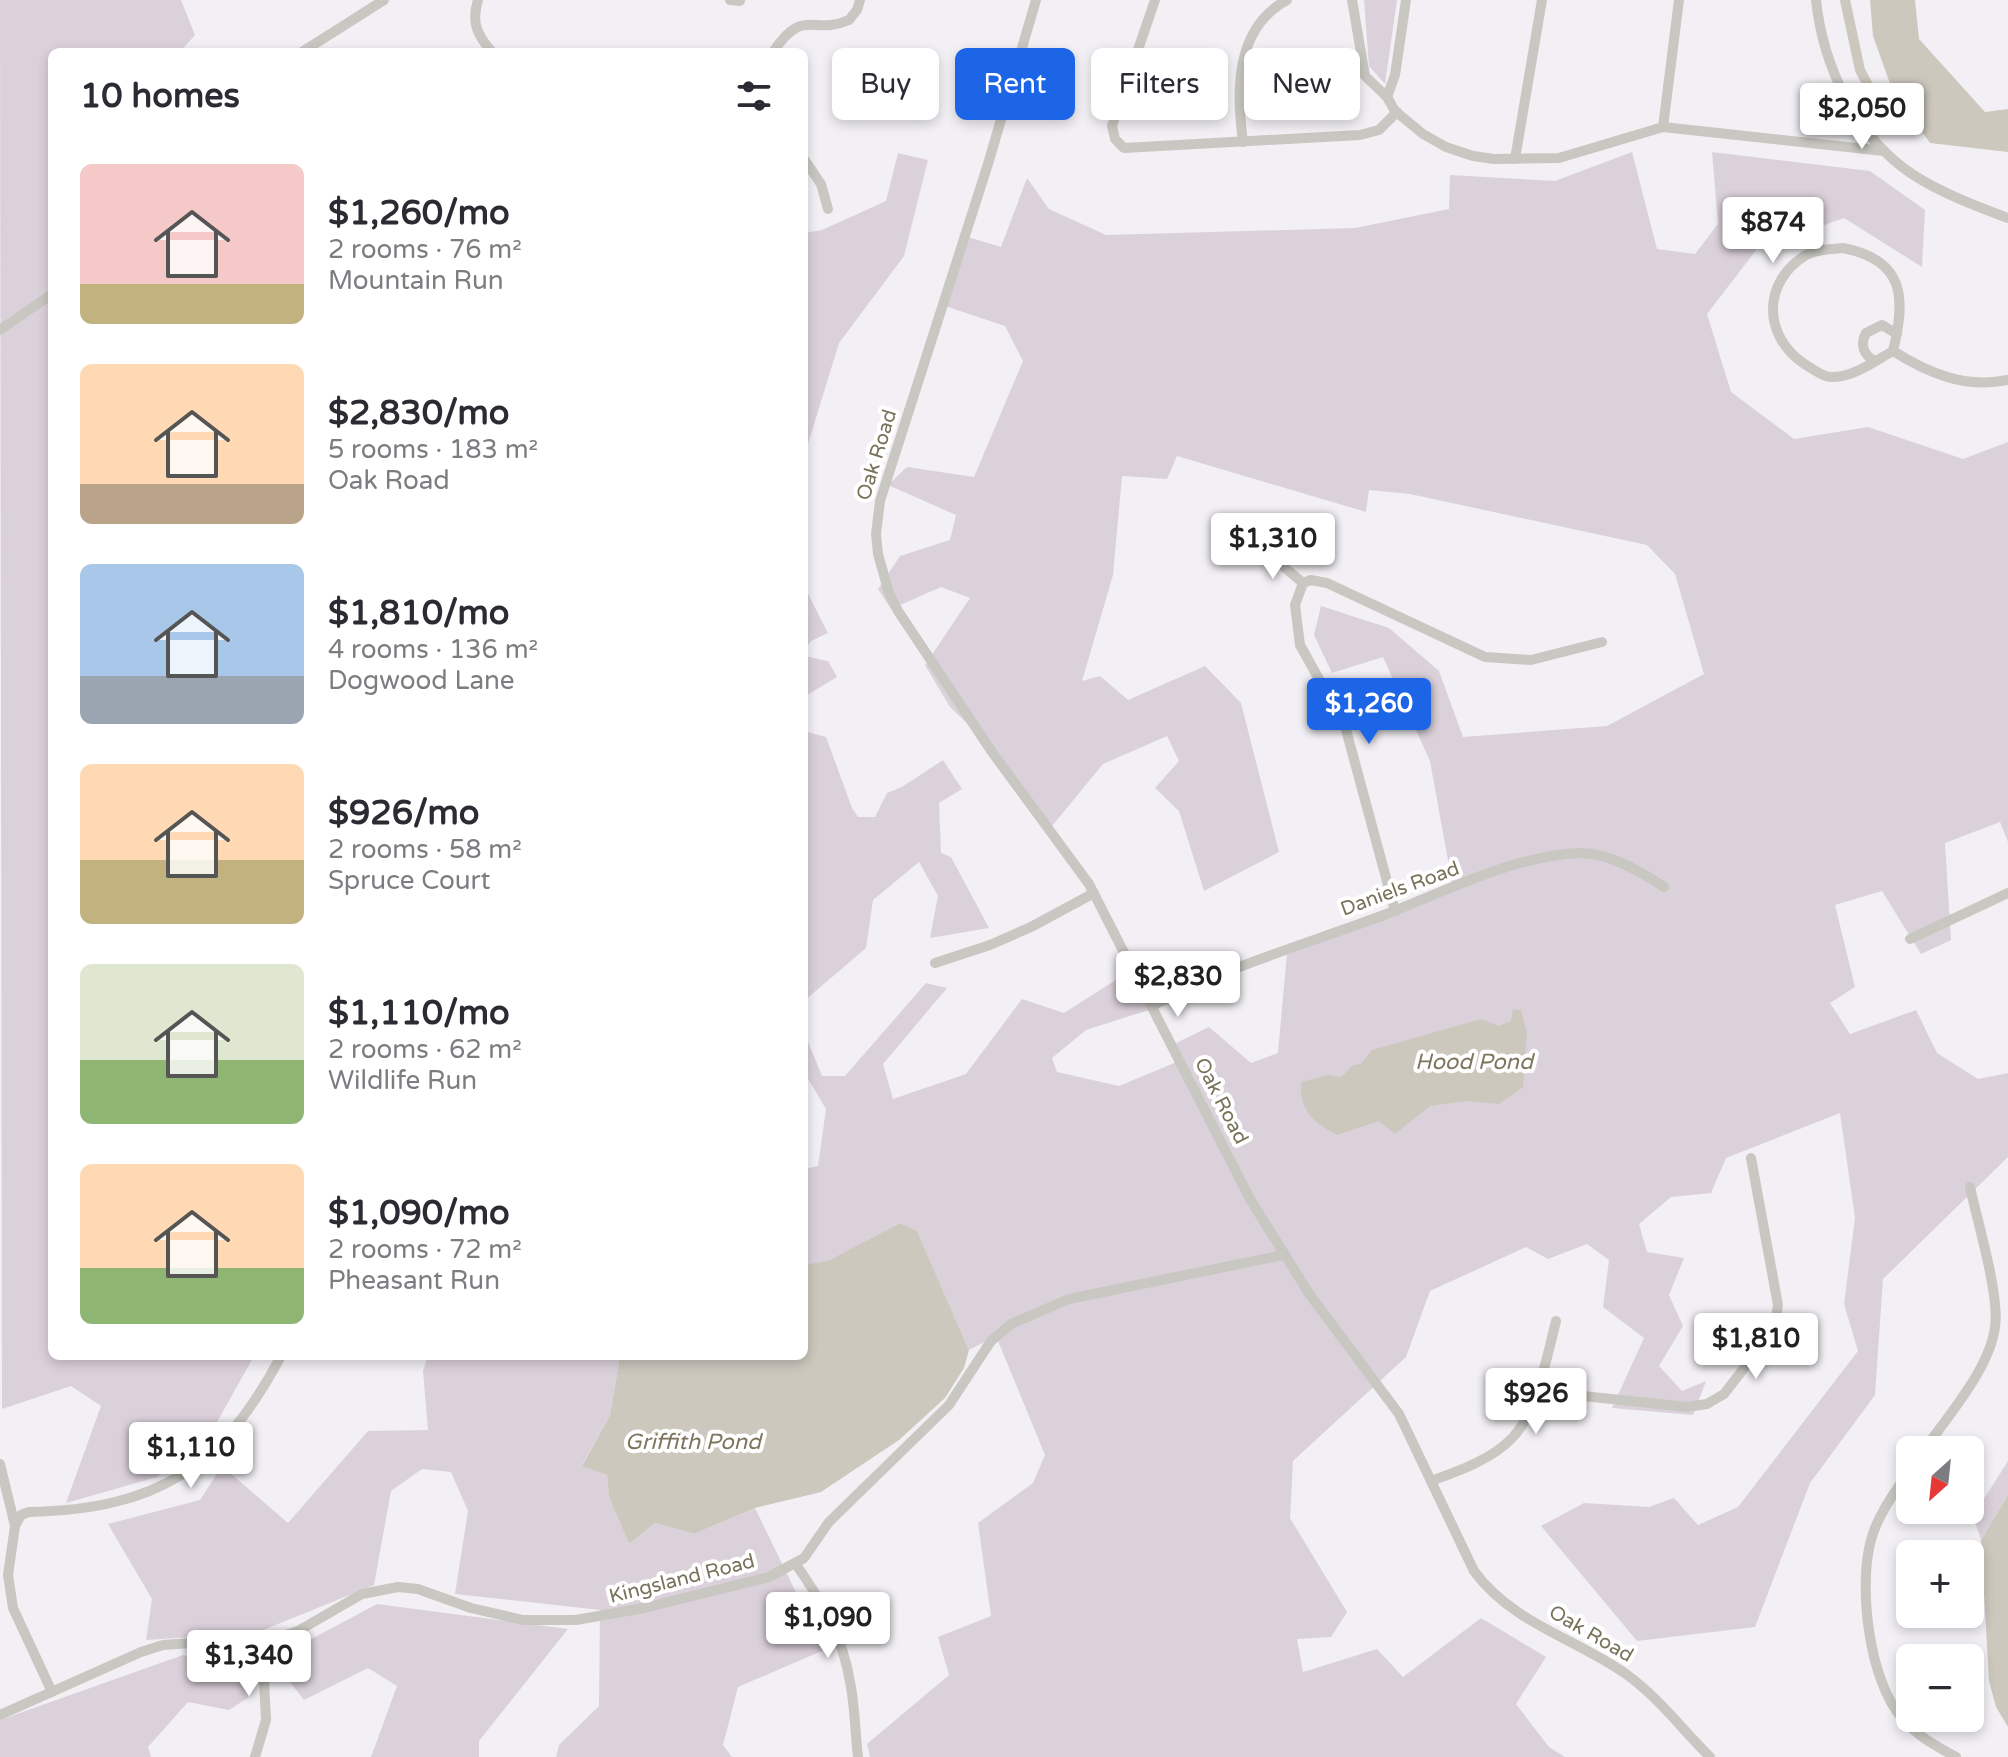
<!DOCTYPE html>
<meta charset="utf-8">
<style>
body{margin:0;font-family:"Varela Round",sans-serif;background:#f2f2f3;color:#2b2b33;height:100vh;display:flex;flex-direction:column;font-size:30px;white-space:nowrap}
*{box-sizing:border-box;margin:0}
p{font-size:26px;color:#7c7c81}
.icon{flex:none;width:44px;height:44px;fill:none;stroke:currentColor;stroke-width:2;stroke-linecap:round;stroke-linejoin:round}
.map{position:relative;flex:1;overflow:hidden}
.details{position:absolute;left:48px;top:48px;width:760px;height:1312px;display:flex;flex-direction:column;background:#fff;border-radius:12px;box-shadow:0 4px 12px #0003}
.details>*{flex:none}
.banner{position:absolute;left:832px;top:48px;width:760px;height:72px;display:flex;gap:16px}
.needle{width:52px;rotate:207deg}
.tools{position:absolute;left:1896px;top:1436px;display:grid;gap:16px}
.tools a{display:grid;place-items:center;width:88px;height:88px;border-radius:12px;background:#fff;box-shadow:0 4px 12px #0003;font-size:40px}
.price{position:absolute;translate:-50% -68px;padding:0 18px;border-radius:8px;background:#fff;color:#222;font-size:26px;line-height:52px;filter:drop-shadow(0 2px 4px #0008)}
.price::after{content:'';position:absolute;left:50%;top:48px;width:24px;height:18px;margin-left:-12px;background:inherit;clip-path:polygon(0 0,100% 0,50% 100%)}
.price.selected{background:#1d65e7;color:#fff}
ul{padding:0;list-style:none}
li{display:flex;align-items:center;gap:24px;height:200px;padding:0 32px}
li span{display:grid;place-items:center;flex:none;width:224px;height:160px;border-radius:12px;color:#555}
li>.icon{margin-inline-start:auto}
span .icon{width:96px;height:96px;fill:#fffc;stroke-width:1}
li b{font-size:34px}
h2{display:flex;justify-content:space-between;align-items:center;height:96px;padding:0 32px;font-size:34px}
.tag{padding:0 28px;border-radius:12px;background:#fff;box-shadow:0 4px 12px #0003;font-size:28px;line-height:72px}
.tag.selected{background:#1d65e7;color:#fff}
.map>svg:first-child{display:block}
</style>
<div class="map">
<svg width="2008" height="1757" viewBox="0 0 2008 1757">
<rect width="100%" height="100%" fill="#f2f0f4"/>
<g fill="#dbd1db">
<path d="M 0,0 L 181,0 L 195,35 L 180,52 L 52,52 L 52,1356 L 254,1356 L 212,1431 L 157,1477 L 66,1503 L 101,1406 L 71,1386 L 2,1409 Z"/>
<path d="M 1364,0 L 1397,0 L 1385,84 L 1369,66 Z"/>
<path d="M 1632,152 L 1657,249 L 1695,254 L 1718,224 L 1712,152 L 1870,171 L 1925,210 L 1922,267 L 1844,218 L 1757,249 L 1707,314 L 1731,392 L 1794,439 L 1868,427 L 1963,459 L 2008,442 L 2008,842 L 2000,822 L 1945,843 L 1951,940 L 1921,954 L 1882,891 L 1835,905 L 1855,987 L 1830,1003 L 1850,1034 L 1916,1010 L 1937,1053 L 1978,1079 L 2008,1073 L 2008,1157 L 1883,1279 L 1875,1395 L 1810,1483 L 1755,1627 L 1637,1641 L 1541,1526 L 1584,1503 L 1649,1507 L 1674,1498 L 1698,1525 L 1738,1507 L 1858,1351 L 1844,1304 L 1855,1218 L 1840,1113 L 1726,1158 L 1711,1193 L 1671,1197 L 1639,1224 L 1647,1252 L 1684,1258 L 1669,1295 L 1683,1326 L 1659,1366 L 1682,1391 L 1706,1381 L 1693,1415 L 1612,1408 L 1644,1338 L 1603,1307 L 1609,1260 L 1587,1244 L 1548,1259 L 1526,1247 L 1430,1291 L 1406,1357 L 1293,1461 L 1290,1518 L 1347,1612 L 1331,1637 L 1297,1639 L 1303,1672 L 1377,1649 L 1403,1677 L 1481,1618 L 1546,1657 L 1516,1704 L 1549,1747 L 1565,1757 L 870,1757 L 867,1744 L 949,1675 L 938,1637 L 991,1616 L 978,1523 L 1033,1483 L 1045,1455 L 996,1336 L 969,1350 L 917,1231 L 900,1223 L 828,1262 L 804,1265 L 804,1169 L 818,1166 L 826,1109 L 804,1072 L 804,1032 L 822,1076 L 845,1076 L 926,983 L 947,988 L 883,1064 L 893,1099 L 966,1074 L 1022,999 L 1064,1013 L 1133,969 L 1152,1009 L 1086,1030 L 1052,1058 L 1057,1072 L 1119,1086 L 1179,1061 L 1172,1045 L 1209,1027 L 1251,1063 L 1278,1053 L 1287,952 L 1453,888 L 1430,761 L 1383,657 L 1332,673 L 1314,635 L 1321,606 L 1389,628 L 1439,671 L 1463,737 L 1607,726 L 1704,674 L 1675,574 L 1647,545 L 1410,494 L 1369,490 L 1366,512 L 1177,456 L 1167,479 L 1122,476 L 1113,575 L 1082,681 L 1100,676 L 1128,700 L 1205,666 L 1241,703 L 1279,852 L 1204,891 L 1179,811 L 1155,788 L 1179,761 L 1167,736 L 1103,764 L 1048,831 L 987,742 L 950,707 L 925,665 L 970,598 L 941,587 L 891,609 L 878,589 L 900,556 L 950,540 L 956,515 L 888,485 L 907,467 L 974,477 L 1023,361 L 1005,326 L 939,304 L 961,235 L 1001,247 L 1027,178 L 1049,209 L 1106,235 L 1355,228 L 1449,209 L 1450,175 L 1555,181 Z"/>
<path d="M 898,153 L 928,160 L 904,256 L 839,343 L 804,457 L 804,233 L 822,230 L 886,201 Z"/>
<path d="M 804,586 L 828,633 L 811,641 L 804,650 Z"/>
<path d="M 804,656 L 828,661 L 837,677 L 804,697 Z"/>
<path d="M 804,731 L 826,737 L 852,808 L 858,817 L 875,817 L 887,793 L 902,787 L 943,760 L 962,789 L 939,803 L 941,853 L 951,857 L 989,928 L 930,938 L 938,896 L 919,862 L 873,900 L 866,948 L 804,1001 Z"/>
<path d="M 428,1356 L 620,1356 L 610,1415 L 582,1465 L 607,1475 L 609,1497 L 629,1544 L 655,1523 L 694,1534 L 755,1508 L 824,1650 L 738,1687 L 723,1745 L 732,1757 L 556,1757 L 559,1745 L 599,1706 L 600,1610 L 455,1594 L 468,1511 L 451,1472 L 422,1469 L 391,1491 L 374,1585 L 256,1633 L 146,1640 L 152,1599 L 108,1524 L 200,1500 L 222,1466 L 288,1523 L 368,1431 L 428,1430 L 423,1371 Z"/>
<path d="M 2008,1461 L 2008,1495 L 1981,1540 L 1973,1516 Z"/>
<path d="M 377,1604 L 568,1629 L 479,1741 L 479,1757 L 371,1757 L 397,1686 L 368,1668 L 304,1700 L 289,1681 L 304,1643 Z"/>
<path d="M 183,1655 L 233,1671 L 249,1697 L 229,1710 L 188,1702 L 148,1747 L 151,1757 L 0,1757 L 0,1720 Z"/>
</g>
<g fill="#cdc8be">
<path d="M 1870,0 L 1915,0 L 1919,39 L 1985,112 L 2008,109 L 2008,152 L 1930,143 L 1893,92 L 1873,36 Z"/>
<path d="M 1513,1009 L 1521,1010 L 1527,1033 L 1523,1087 L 1499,1104 L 1467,1101 L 1430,1106 L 1395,1134 L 1379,1121 L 1337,1135 C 1314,1123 1299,1111 1301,1082 L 1328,1075 L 1341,1077 L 1353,1065 L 1361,1064 L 1372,1050 L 1481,1019 L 1499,1026 L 1511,1021 Z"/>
<path d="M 900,1223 L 917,1231 L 969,1350 L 964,1368 L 945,1398 L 899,1440 L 821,1492 L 755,1508 L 694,1534 L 655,1523 L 629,1544 L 609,1497 L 607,1475 L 582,1466 L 610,1415 L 620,1356 L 804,1356 L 804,1265 L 828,1261 Z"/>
<path d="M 2008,1495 L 2008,1727 L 1996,1707 L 1989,1681 L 1981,1540 Z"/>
</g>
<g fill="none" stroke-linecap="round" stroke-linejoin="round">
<path stroke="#cdc8be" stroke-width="10" d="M 1845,0 L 1860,70 L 1881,110"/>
<g stroke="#c8c7c1" stroke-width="10">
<path d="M 478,0 C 471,22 477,35 492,52"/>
<path d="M 730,0 L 740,1"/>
<path d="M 1036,0 L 988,164 L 880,501 L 876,534 L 878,554 L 889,593 L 898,611 L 992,752 L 1089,884 L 1250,1199 L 1310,1295 L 1399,1414 L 1474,1571 C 1512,1623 1575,1638 1626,1674 C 1658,1697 1682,1729 1710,1757"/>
<path d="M 1155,0 L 1112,126 L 1115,139 L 1124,148 L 1360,135 L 1379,130 L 1397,112"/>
<path d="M 1352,0 L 1365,76 L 1387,97 L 1395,111 L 1423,134 L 1446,147 L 1473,156 L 1494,159 L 1559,158 L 1663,127 L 1884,151"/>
<path d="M 1816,0 C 1823,66 1856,137 1912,174 C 1941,193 1976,206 2008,218"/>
<path d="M 302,52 L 384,0"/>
<path d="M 773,52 C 804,6 812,36 849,20 L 857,10 L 860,0"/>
<path d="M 1387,97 L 1395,75 L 1406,0"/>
<path d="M 1663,127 L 1679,0"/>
<path d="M 1243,142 C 1236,91 1235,28 1287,0"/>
<path d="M 804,159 L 821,184 L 828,209"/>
<path d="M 1515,159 L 1542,0"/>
<path d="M 1843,248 C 1905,260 1906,298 1893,351 C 1875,361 1853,378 1830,377 C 1821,376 1811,368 1803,363 C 1763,335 1762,282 1806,255 C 1817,249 1831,249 1843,248 Z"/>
<path d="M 0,330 L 52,294"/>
<path d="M 1893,351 C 1928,373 1965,389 2008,380"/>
<path d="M 1875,361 C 1863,355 1860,344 1866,333 L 1882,325 L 1897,334"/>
<path d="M 1266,552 L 1303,583"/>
<path d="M 1303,583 L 1295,605 L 1300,645 L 1345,726 L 1395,911"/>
<path d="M 1303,583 L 1311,580 L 1327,583 L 1485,657 L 1531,660 L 1602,642"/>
<path d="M 1910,939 L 2008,893"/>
<path d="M 935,963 L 990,945 L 1031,927 L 1094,893"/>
<path d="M 1152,1006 C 1226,967 1306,944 1384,915 C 1444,892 1515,855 1580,853 C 1608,853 1642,872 1664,887"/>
<path d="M 1536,1391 L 1687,1407 L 1707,1404 L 1724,1394 L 1769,1336 L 1775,1324 L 1778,1305 L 1751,1158"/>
<path d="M 1924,1450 C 1948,1416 1990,1368 1995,1327 C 2000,1296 1977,1220 1970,1187"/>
<path d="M 0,1464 L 15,1526 L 8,1575 L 13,1608 L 52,1692"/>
<path d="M 1910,1470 C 1895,1492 1878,1514 1871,1540 C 1858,1586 1869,1681 1902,1718 C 1917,1736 1936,1746 1956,1757"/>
<path d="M 1431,1481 C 1459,1471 1493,1459 1513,1437 C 1536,1414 1548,1353 1556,1321"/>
<path d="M 15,1526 L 21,1515 L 29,1512 C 157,1509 221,1469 281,1356"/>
<path d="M 795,1563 C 821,1600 843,1637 850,1682 C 855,1706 855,1732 858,1757"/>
<path d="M 0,1715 L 141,1652 L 163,1645 L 191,1643 L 258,1644 L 298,1631 L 362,1594 L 398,1587 L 418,1589 L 471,1608 L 523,1620 L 576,1620 L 644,1608 L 769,1577 L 804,1558 L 829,1522 L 949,1405 L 991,1341 L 1011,1324 L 1069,1299 L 1283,1255"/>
<path d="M 255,1757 L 266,1720 L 262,1643"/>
</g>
</g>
<g text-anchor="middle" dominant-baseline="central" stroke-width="8" stroke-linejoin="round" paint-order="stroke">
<g font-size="20" fill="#77725a" stroke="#fff">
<text transform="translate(877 455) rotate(-73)">Oak Road</text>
<text transform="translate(1400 889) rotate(-20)">Daniels Road</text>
<text transform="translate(1221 1101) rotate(63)">Oak Road</text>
<text transform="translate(682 1579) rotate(-14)">Kingsland Road</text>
<text transform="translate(1591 1634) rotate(30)">Oak Road</text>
</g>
<g font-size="22" font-style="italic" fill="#7f755e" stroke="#fff">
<text x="1474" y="1062">Hood Pond</text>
<text x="693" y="1442">Griffith Pond</text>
</g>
</g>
</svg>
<div class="tools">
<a><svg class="needle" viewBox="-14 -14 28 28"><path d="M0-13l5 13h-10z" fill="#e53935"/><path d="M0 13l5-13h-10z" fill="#7c7c81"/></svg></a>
<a>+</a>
<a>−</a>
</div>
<b class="price" style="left:1862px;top:151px">$2,050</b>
<b class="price" style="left:1773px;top:265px">$874</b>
<b class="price" style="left:1273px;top:581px">$1,310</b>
<b class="price selected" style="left:1369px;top:746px">$1,260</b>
<b class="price" style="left:1178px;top:1019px">$2,830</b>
<b class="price" style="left:1756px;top:1381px">$1,810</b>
<b class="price" style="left:1536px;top:1436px">$926</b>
<b class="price" style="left:191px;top:1490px">$1,110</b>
<b class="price" style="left:828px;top:1660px">$1,090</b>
<b class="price" style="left:249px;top:1698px">$1,340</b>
<div class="banner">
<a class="tag">Buy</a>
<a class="tag selected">Rent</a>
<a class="tag">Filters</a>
<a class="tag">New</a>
</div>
<section class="details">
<h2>10 homes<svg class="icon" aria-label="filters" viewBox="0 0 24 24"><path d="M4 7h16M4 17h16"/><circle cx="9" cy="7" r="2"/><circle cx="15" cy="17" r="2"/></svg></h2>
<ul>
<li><span style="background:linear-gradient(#f6c9c9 75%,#c2b280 0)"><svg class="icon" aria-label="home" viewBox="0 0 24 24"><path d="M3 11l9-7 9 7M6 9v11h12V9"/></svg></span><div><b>$1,260/mo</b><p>2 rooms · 76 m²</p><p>Mountain Run</p></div></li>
<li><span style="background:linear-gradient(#ffd9b3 75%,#b9a48a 0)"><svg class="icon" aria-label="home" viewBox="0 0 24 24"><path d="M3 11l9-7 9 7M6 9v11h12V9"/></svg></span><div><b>$2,830/mo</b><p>5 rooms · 183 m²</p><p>Oak Road</p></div></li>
<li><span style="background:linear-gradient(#a9c7e8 70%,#9aa5b1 0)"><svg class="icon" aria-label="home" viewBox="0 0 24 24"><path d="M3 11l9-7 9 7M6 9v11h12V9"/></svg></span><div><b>$1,810/mo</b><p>4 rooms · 136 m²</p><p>Dogwood Lane</p></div></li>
<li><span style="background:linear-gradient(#ffd9b3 60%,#c2b280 0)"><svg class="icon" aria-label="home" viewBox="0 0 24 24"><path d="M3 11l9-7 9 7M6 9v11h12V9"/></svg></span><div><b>$926/mo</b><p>2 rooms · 58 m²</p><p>Spruce Court</p></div></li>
<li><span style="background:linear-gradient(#dfe7d0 60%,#8fb573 0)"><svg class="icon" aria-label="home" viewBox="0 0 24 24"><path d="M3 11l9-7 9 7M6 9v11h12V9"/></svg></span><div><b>$1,110/mo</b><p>2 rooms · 62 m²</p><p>Wildlife Run</p></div></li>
<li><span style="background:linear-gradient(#ffd9b3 65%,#8fb573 0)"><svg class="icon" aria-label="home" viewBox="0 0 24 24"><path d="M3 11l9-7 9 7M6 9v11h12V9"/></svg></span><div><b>$1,090/mo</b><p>2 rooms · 72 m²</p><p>Pheasant Run</p></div></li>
</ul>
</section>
</div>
